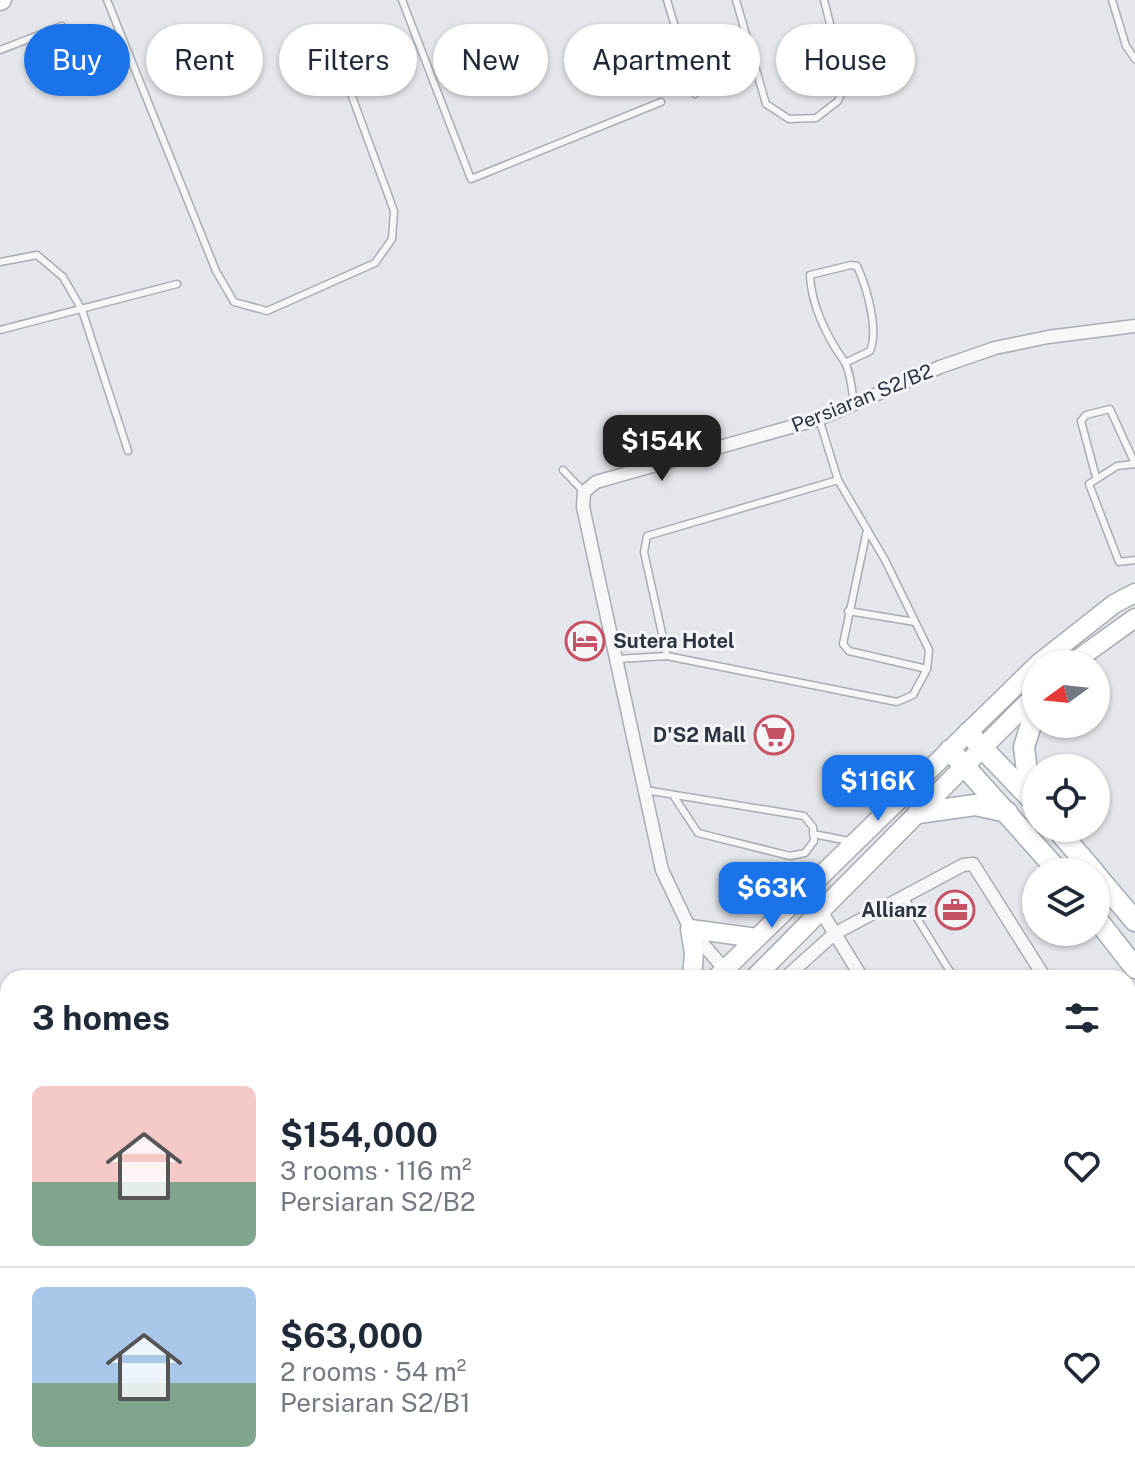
<!DOCTYPE html>
<meta charset="utf-8">
<style>
body{margin:0;font-family:"Public Sans",sans-serif;background:#f2f2f3;color:#1f2937;height:100vh;display:flex;flex-direction:column;font-size:30px;white-space:nowrap}
*{box-sizing:border-box;margin:0}
p{font-size:26px;color:#747a83}
.icon{flex:none;width:44px;height:44px;fill:none;stroke:currentColor;stroke-width:2;stroke-linecap:round;stroke-linejoin:round}
.map{position:relative;flex:1;overflow:hidden}
.sheet{position:absolute;left:0px;top:970px;width:1136px;height:512px;display:flex;flex-direction:column;background:#fff;border-radius:24px 24px 0 0;box-shadow:0 2px 6px #0004}
.sheet>*{flex:none}
.hud{position:absolute;left:24px;top:24px;width:1088px;height:72px;display:flex;gap:16px}
.needle{width:52px;rotate:255deg}
.fabs{position:absolute;left:1022px;top:650px;display:grid;gap:16px}
.fabs a{display:grid;place-items:center;width:88px;height:88px;border-radius:50%;background:#fff;box-shadow:0 2px 6px #0004;font-size:40px}
.price{position:absolute;translate:-50% -68px;padding:0 18px;border-radius:16px;background:#1a73e8;color:#fff;font-size:26px;line-height:52px;filter:drop-shadow(0 2px 4px #0008)}
.price::after{content:'';position:absolute;left:50%;top:48px;width:24px;height:18px;margin-left:-12px;background:inherit;clip-path:polygon(0 0,100% 0,50% 100%)}
.price.current{background:#222;color:#fff}
ul{padding:0;list-style:none}
li{display:flex;align-items:center;gap:24px;height:200px;padding:0 32px}
li+li{border-top:2px solid #e0e1e3}
li span{display:grid;place-items:center;flex:none;width:224px;height:160px;border-radius:12px;color:#555}
li>.icon{margin-inline-start:auto}
span .icon{width:96px;height:96px;fill:#fffc;stroke-width:1}
li b{font-size:34px}
h2{display:flex;justify-content:space-between;align-items:center;height:96px;padding:0 32px;font-size:34px}
.chip{padding:0 28px;border-radius:36px;background:#fff;box-shadow:0 2px 6px #0004;font-size:28px;line-height:72px}
.chip.current{background:#1a73e8;color:#fff}
.map>svg:first-child{display:block}
</style>
<div class="map">
<svg width="1135" height="1482" viewBox="0 0 1135 1482">
<rect width="100%" height="100%" fill="#e3e6ea"/>
<g fill="none" stroke-linecap="round" stroke-linejoin="round">
<g stroke="#a8adb4" stroke-width="9">
<g id="lane">
<path d="M 107,0 L 216,271 L 234,302 L 267,311 L 375,263 L 392,239 L 394,211 L 331,39"/>
<path d="M 402,0 L 471,179 L 661,102"/>
<path d="M 667,0 L 695,94"/>
<path d="M 736,0 L 766,104 L 789,119 L 816,118 L 838,101 L 845,83 L 824,0"/>
<path d="M 1112,0 L 1126,46 L 1135,59"/>
<path d="M 0,50 L 62,26"/>
<path d="M 0,262 L 37,255 L 63,277 L 82,310 L 128,451"/>
<path d="M 0,330 L 177,284"/>
<path d="M 845,363 L 870,351 C 879,329 867,288 857,266 L 851,265 L 810,275 C 811,305 827,337 844,361 C 851,372 852,392 854,404"/>
<path d="M 1135,464 L 1117,466 L 1089,484 L 1119,562 L 1135,560"/>
<path d="M 563,470 L 584,492"/>
<path d="M 1096,477 L 1081,421 L 1086,415 L 1110,409 L 1135,464"/>
<path d="M 867,530 L 843,644 L 849,651 L 927,669"/>
<path d="M 848,611 L 915,622"/>
<path d="M 667,656 L 644,552 L 647,536 L 838,480"/>
<path d="M 617,659 L 667,656 L 897,702 L 913,695 L 927,669 L 929,650 L 885,560 L 838,480 L 819,419"/>
<path d="M 645,790 L 804,816 L 813,827 L 814,841 L 805,853 L 790,856 L 698,833 L 673,795"/>
<path d="M 813,834 L 849,841"/>
<path d="M 904,897 L 954,978"/>
<path d="M 0,1028 L 8,1025"/>
<path d="M 0,1282 L 8,1268"/>
<path d="M 0,1288 L 8,1324"/>
<path d="M 432,1474 L 434,1482"/>
<path d="M 308,1482 L 320,1474"/>
</g>
</g>
<g stroke="#a8adb4" stroke-width="15">
<g id="street">
<path d="M 821,911 L 862,978"/>
<path d="M 732,978 L 690,929 L 662,870 L 583,507 L 584,492 L 596,482 L 819,419 L 940,367 L 995,348 L 1048,337 L 1135,326"/>
<path d="M 785,978 L 834,934 L 963,865 L 973,864 L 1045,978"/>
<path d="M 1128,1427 L 1135,1429"/>
<path d="M 929,1482 L 945,1474"/>
<path d="M 1004,1482 L 1015,1474"/>
</g>
</g>
<g stroke="#a8adb4" stroke-width="21">
<g id="secondary">
<path d="M 0,1 L 2,0"/>
<path d="M 1038,664 L 1114,604 L 1135,593"/>
<path d="M 1071,664 L 1135,618"/>
<path d="M 692,978 L 694,953 L 690,929 L 757,938"/>
<path d="M 716,978 L 1036,666"/>
<path d="M 754,978 L 1036,694"/>
<path d="M 0,1219 L 4,1220"/>
<path d="M 0,1253 L 8,1246"/>
<path d="M 1128,1387 L 1135,1386"/>
<path d="M 0,1480 L 0,1482"/>
<path d="M 873,1482 L 891,1474"/>
</g>
</g>
<g stroke="#a3abb5" stroke-width="23">
<g id="primary">
<path d="M 968,733 L 1036,804"/>
<path d="M 950,750 L 1059,872"/>
<path d="M 1030,797 L 1024,747 L 1036,708"/>
<path d="M 918,813 L 975,805 L 1007,812"/>
<path d="M 1056,828 L 1094,872"/>
<path d="M 1096,875 L 1135,921"/>
<path d="M 1096,918 L 1135,968"/>
<path d="M 1128,1080 L 1135,1065"/>
<path d="M 1128,1157 L 1135,1151"/>
<path d="M 1128,1196 L 1135,1191"/>
<path d="M 1128,1253 L 1135,1251"/>
<path d="M 0,1449 L 8,1455"/>
<path d="M 34,1474 L 47,1482"/>
<path d="M 471,1482 L 500,1474"/>
<path d="M 594,1482 L 618,1474"/>
</g>
</g>
<use href="#lane" stroke="#f6f7f9" stroke-width="6"/>
<use href="#street" stroke="#f6f7f9" stroke-width="12"/>
<use href="#secondary" stroke="#fff" stroke-width="18"/>
<use href="#primary" stroke="#fff" stroke-width="20"/>
</g>
<defs>
<g id="hotel-ring" transform="scale(2)"><circle r="9.5" fill="#f3f5f8" stroke="#c65264" stroke-width="1.5"/><path d="M-6-4.5h1.5V1H6V5H4.5V3h-9V5H-6ZM-4 0a1.8 1.8 0 1 1 3.6 0ZM.5 0V-2.5h3Q6-2.5 6 0Z" fill="#c65264"/></g>
<g id="supermarket-ring" transform="scale(2)"><circle r="9.5" fill="#f3f5f8" stroke="#c65264" stroke-width="1.5"/><path d="M-6-5.5h2.5l.6 2H6L4.5 2H-2.5L-4.4-4H-6ZM-1.5 3.2a1.3 1.3 0 1 0 .1 0ZM3 3.2a1.3 1.3 0 1 0 .1 0Z" fill="#c65264"/></g>
<g id="office-ring" transform="scale(2)"><circle r="9.5" fill="#f3f5f8" stroke="#c65264" stroke-width="1.5"/><path d="M-6-3h4V-5.5h4V-3h4V5H-6ZM-1-4.5V-3h2v-1.5ZM-6 0V1H6V0Z" fill="#c65264"/></g>
</defs>
<g fill-rule="evenodd">
<use href="#hotel-ring" x="585" y="641"/>
<use href="#supermarket-ring" x="774" y="735"/>
<use href="#office-ring" x="955" y="910"/>
</g>
<g text-anchor="middle" dominant-baseline="central" stroke-width="6" stroke-linejoin="round" paint-order="stroke">
<g font-size="20" fill="#2c3442" stroke="#f3f5f8">
<text transform="translate(862 398) rotate(-22)">Persiaran S2/B2</text>
</g>
<g font-size="20" font-weight="bold" fill="#2c3442" stroke="#f3f5f8" text-anchor="end">
<text x="613" y="641" text-anchor="start">Sutera Hotel</text>
<text x="746" y="735">D'S2 Mall</text>
<text x="927" y="910">Allianz</text>
</g>
</g>
</svg>
<div class="fabs">
<a><svg class="needle" viewBox="-14 -14 28 28"><path d="M0-13l5 13h-10z" fill="#e53935"/><path d="M0 13l5-13h-10z" fill="#747a83"/></svg></a>
<a><svg class="icon" aria-label="locate" viewBox="0 0 24 24"><circle cx="12" cy="12" r="6"/><path d="M12 2v4M12 18v4M2 12h4M18 12h4"/></svg></a>
<a><svg class="icon" aria-label="layers" viewBox="0 0 24 24"><path d="M12 4l9 5-9 5-9-5zM3 14l9 5 9-5"/></svg></a>
</div>
<b class="price current" style="left:662px;top:483px">$154K</b>
<b class="price" style="left:878px;top:823px">$116K</b>
<b class="price" style="left:772px;top:930px">$63K</b>
<div class="hud">
<a class="chip current">Buy</a>
<a class="chip">Rent</a>
<a class="chip">Filters</a>
<a class="chip">New</a>
<a class="chip">Apartment</a>
<a class="chip">House</a>
</div>
<section class="sheet">
<h2>3 homes<svg class="icon" aria-label="filters" viewBox="0 0 24 24"><path d="M4 7h16M4 17h16"/><circle cx="9" cy="7" r="2"/><circle cx="15" cy="17" r="2"/></svg></h2>
<ul>
<li><span style="background:linear-gradient(#f6c9c9 60%,#7fa58c 0)"><svg class="icon" aria-label="home" viewBox="0 0 24 24"><path d="M3 11l9-7 9 7M6 9v11h12V9"/></svg></span><div><b>$154,000</b><p>3 rooms · 116 m²</p><p>Persiaran S2/B2</p></div><svg class="icon" aria-label="heart" viewBox="0 0 24 24"><path d="M12 20l-8-8c-3-5 5-10 8-4 3-6 11-1 8 4z"/></svg></li>
<li><span style="background:linear-gradient(#a9c7e8 60%,#7fa58c 0)"><svg class="icon" aria-label="home" viewBox="0 0 24 24"><path d="M3 11l9-7 9 7M6 9v11h12V9"/></svg></span><div><b>$63,000</b><p>2 rooms · 54 m²</p><p>Persiaran S2/B1</p></div><svg class="icon" aria-label="heart" viewBox="0 0 24 24"><path d="M12 20l-8-8c-3-5 5-10 8-4 3-6 11-1 8 4z"/></svg></li>
</ul>
</section>
</div>
